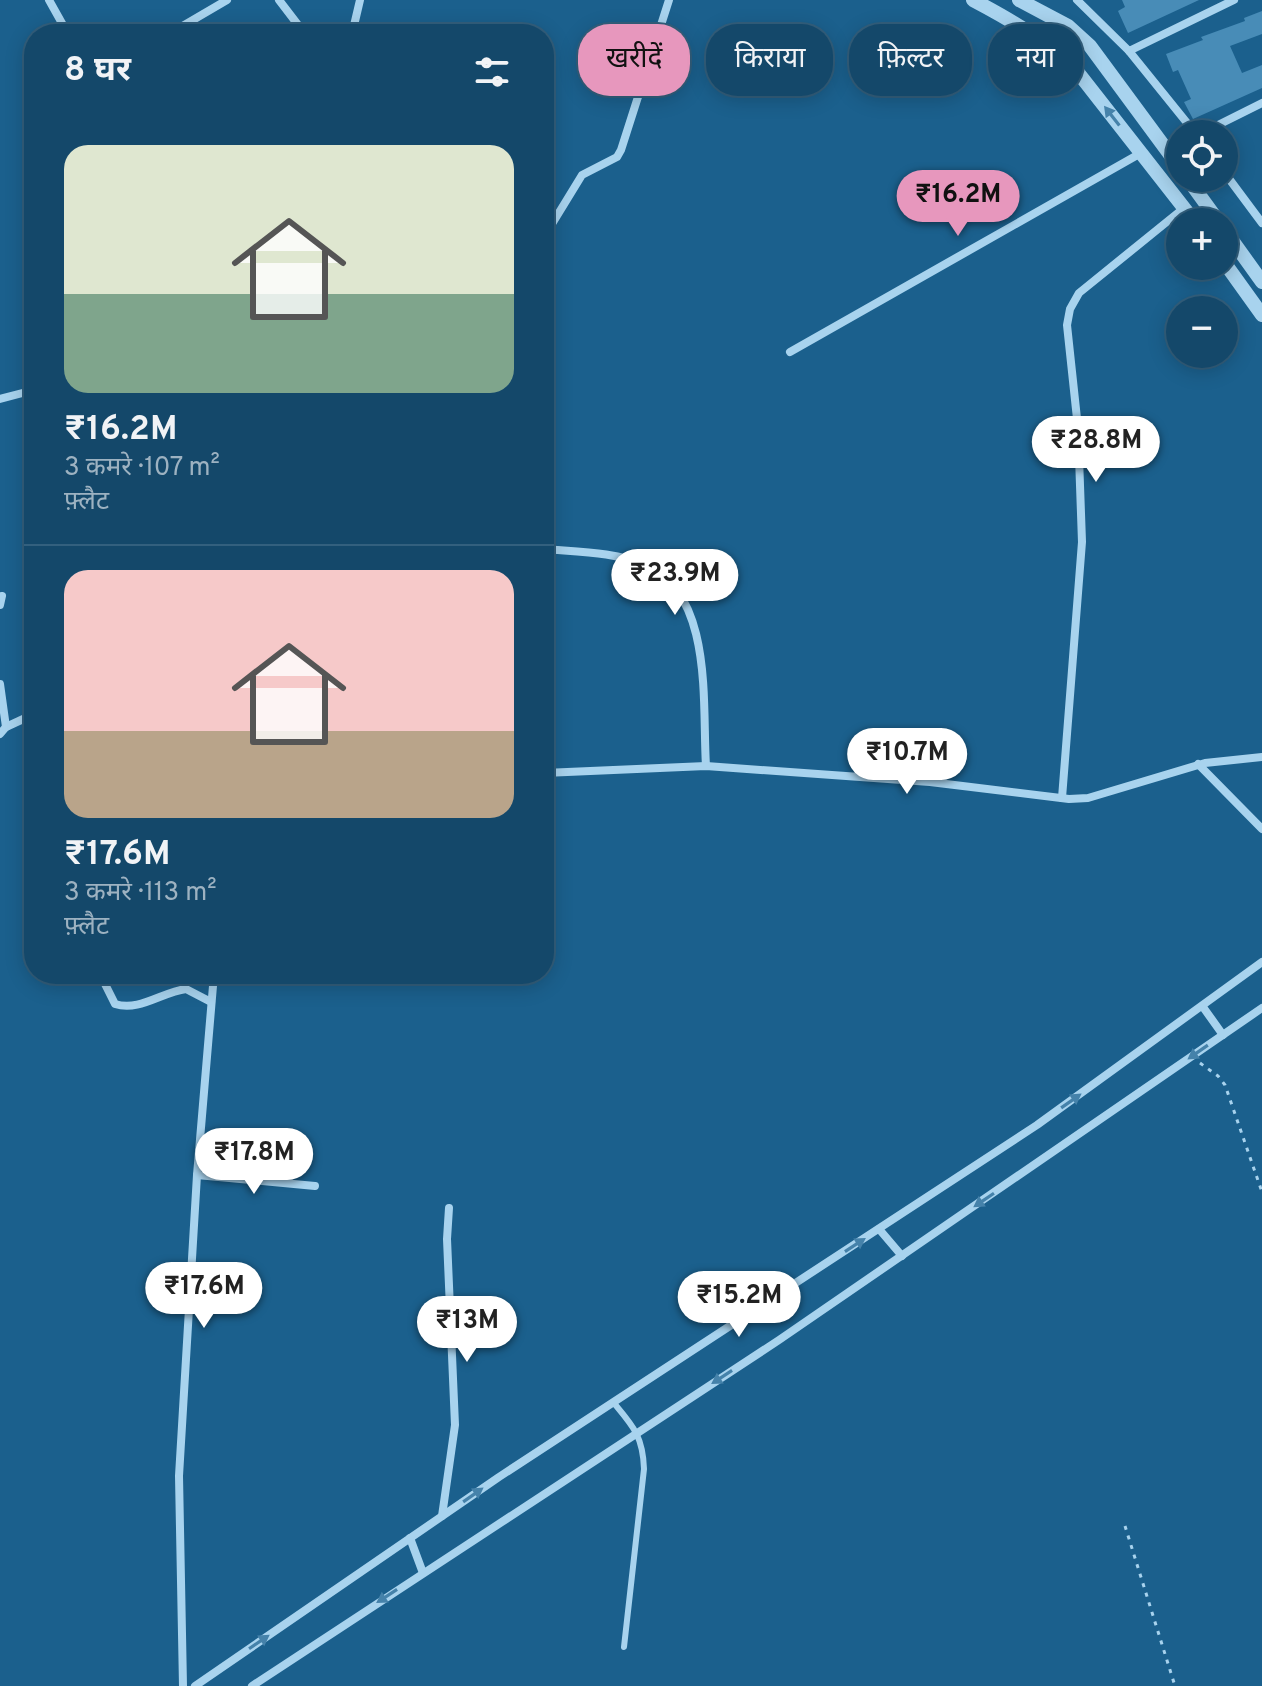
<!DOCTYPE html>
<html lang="hi">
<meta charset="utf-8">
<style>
body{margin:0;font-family:Overpass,"Noto Sans Devanagari",sans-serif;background:#1d4f70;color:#f1f3f6;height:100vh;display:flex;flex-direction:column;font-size:30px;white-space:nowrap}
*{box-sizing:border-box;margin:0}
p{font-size:26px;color:#9db2c1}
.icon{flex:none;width:44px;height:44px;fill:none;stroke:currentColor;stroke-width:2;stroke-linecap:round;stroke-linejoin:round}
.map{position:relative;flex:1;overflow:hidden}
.drawer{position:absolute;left:24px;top:24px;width:530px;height:960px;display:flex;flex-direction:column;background:#14486a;border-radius:32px;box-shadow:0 4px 20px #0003,0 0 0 2px #33607e}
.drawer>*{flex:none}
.guide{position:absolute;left:578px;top:24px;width:564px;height:72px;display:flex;gap:16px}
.tools{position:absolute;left:1166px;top:120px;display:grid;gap:16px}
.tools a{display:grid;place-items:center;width:72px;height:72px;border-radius:50%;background:#14486a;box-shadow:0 4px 20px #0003,0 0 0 2px #33607e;font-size:40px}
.price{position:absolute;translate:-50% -68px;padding:0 18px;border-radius:28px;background:#fff;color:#222;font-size:26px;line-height:52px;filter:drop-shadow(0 2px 4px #0008)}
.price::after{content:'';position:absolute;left:50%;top:48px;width:24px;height:18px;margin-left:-12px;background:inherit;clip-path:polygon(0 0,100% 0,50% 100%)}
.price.selected{background:#e797bd;color:#111}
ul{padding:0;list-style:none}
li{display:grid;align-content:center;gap:16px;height:424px;padding:0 40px}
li+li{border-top:2px solid #33607e}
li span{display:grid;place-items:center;height:248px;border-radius:24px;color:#555}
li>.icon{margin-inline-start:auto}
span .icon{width:144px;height:144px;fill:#fffc;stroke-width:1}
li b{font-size:34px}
h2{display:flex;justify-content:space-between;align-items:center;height:96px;padding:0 40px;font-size:34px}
.chip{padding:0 28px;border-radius:32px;background:#14486a;box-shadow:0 4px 20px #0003,0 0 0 2px #33607e;font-size:28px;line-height:72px}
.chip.selected{background:#e797bd;color:#111}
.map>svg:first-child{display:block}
</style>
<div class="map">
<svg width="1262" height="1686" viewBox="0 0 1262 1686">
<rect width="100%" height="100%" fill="#1b608d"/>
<g fill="#488cb7">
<path d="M 1122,0 L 1199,0 L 1128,33 L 1118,11 L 1125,7 Z"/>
<path d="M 1262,11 L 1262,34 L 1230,46 L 1242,73 L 1262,65 L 1262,88 L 1193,119 L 1184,102 L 1191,99 L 1178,70 L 1173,72 L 1166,54 L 1203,40 L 1201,37 L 1245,21 L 1244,18 Z"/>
</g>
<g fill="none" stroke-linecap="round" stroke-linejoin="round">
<g stroke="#a8d3ee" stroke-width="3" stroke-dasharray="4 6" stroke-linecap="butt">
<path d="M 1200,1063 L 1218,1076 L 1225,1085 L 1262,1192"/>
<path d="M 1125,1526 L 1175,1686"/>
</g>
<path stroke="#a8d3ee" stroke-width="6" d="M 613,1402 C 633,1426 643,1436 644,1469 L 624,1647"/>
<g stroke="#a8d3ee" stroke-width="8">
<path d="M 49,0 L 68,34"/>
<path d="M 279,0 L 305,34"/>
<path d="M 1077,0 L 1129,51 L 1196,134"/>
<path d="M 169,34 L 227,0"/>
<path d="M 352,34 L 360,0"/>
<path d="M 1129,51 L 1234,0"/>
<path d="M 1200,134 L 1262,103"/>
<path d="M 1224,172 L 1262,223"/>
<path d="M 544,237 L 582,175 L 617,157 L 621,150 L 669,0"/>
<path d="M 790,352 L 1141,153"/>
<path d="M 0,399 L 34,390"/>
<path d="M 544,549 C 578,552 615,552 646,565 C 714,595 702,705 706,766"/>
<path d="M 0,605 L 2,596"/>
<path d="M 0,684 L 6,727"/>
<path d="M 0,734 L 6,727 L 34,714"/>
<path d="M 1198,764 L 1262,829"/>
<path d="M 544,773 L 706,766 L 930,782 L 1069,799 L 1088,798 L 1205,763 L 1262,757"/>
<path d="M 1062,798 L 1082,542 L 1078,428 L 1067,325 L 1070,309 L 1079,293 L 1184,208"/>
<path d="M 100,974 L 115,1004 C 139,1012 162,992 186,989 L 211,1002"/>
<path d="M 1203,1007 L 1223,1035"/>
<path d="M 197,1175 L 315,1186"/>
<path d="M 879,1229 L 902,1256"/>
<path d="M 442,1516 L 455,1425 L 447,1239 L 449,1208"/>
<path d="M 410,1538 L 423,1573"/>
<path d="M 183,1686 L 179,1476 L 197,1175 L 214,974"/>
<path d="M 195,1686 L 499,1477 L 1037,1125 L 1262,962"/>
<path d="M 252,1686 L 779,1340 L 1262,1008"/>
</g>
<g stroke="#a8d3ee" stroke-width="14">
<path d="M 973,0 C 1011,20 1045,40 1076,70 L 1195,222"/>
<path d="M 1019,0 L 1068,26 L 1090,46 L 1180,168"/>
<path d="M 1187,178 L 1219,222"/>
<path d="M 1224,229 L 1262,282"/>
<path d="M 1224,262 L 1262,315"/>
</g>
</g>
<defs><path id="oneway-solid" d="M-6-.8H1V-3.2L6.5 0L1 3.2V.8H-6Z" transform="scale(2)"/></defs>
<g fill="#4582aa">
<use href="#oneway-solid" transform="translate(1112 116) rotate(-128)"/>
<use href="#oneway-solid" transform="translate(1198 1052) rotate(145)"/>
<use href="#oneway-solid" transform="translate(1071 1101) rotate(-35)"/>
<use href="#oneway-solid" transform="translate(984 1200) rotate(146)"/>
<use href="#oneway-solid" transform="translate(855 1245) rotate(-33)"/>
<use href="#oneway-solid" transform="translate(722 1377) rotate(147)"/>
<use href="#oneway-solid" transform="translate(473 1495) rotate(-35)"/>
<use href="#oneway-solid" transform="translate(387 1596) rotate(147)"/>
<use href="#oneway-solid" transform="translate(259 1642) rotate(-34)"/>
</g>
</svg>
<div class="tools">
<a><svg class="icon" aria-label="locate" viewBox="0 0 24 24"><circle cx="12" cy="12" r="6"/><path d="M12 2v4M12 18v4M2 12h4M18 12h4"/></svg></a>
<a>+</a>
<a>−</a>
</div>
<b class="price selected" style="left:958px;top:238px">₹16.2M</b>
<b class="price" style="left:1096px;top:484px">₹28.8M</b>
<b class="price" style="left:675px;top:617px">₹23.9M</b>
<b class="price" style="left:907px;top:796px">₹10.7M</b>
<b class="price" style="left:254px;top:1196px">₹17.8M</b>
<b class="price" style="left:204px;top:1330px">₹17.6M</b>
<b class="price" style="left:739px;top:1339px">₹15.2M</b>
<b class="price" style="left:467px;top:1364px">₹13M</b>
<div class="guide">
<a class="chip selected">खरीदें</a>
<a class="chip">किराया</a>
<a class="chip">फ़िल्टर</a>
<a class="chip">नया</a>
</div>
<section class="drawer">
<h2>8 घर<svg class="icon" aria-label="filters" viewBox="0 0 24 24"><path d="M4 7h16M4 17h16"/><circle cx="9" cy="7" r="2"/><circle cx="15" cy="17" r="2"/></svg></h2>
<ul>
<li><span style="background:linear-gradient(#dfe7d0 60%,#7fa58c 0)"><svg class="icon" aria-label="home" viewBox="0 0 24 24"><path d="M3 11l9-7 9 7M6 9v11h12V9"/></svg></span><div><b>₹16.2M</b><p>3 कमरे · 107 m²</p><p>फ़्लैट</p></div></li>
<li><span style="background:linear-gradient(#f6c9c9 65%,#b9a48a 0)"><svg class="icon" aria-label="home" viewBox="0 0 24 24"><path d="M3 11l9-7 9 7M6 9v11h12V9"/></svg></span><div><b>₹17.6M</b><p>3 कमरे · 113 m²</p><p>फ़्लैट</p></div></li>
</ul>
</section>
</div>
